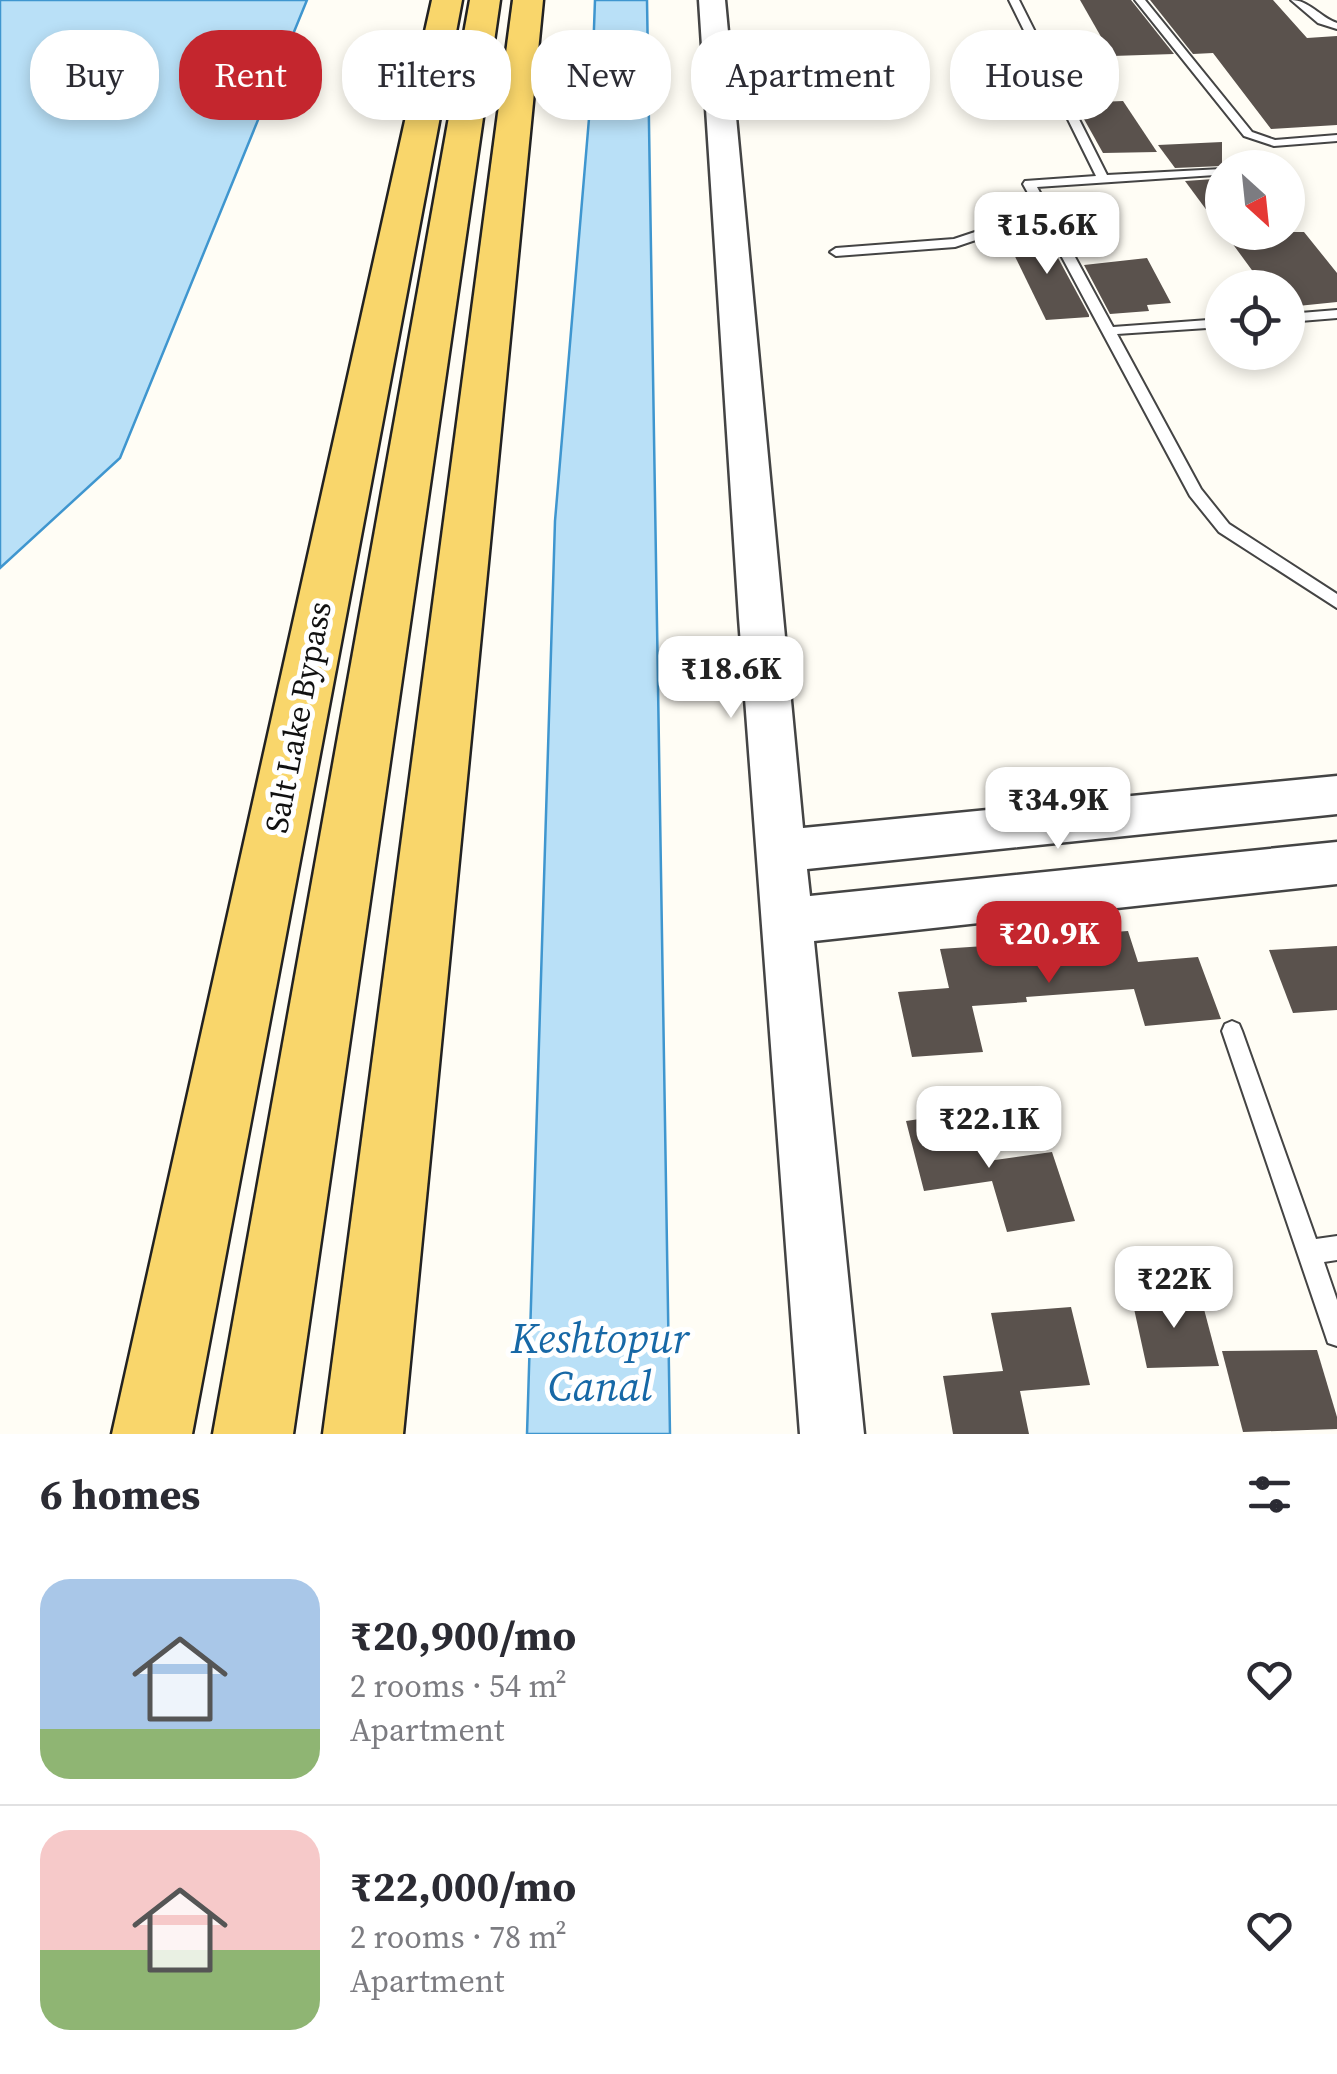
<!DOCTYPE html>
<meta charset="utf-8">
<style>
body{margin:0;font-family:"Source Serif 4",serif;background:#f7f7f7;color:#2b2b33;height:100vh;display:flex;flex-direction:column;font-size:38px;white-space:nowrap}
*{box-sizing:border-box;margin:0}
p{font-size:32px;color:#7c7c81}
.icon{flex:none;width:55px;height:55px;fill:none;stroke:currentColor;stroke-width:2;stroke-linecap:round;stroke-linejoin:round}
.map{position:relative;height:1434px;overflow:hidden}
.panel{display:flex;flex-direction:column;background:#fff;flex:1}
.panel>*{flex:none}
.hud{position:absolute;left:30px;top:30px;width:1278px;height:90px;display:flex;gap:20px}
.needle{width:65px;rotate:153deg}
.buttons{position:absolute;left:1205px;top:150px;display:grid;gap:20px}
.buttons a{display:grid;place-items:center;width:100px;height:100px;border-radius:50%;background:#fff;box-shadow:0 5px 15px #0003;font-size:50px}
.price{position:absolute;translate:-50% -85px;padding:0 22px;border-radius:20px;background:#fff;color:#222;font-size:32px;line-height:65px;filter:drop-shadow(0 2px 5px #0008)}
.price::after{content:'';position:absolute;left:50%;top:60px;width:30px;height:22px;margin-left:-15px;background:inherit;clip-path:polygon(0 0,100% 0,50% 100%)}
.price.on{background:#c4262e;color:#fff}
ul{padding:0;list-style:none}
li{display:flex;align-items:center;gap:30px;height:250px;padding:0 40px}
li+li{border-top:2px solid #e1e1e2}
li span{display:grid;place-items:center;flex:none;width:280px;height:200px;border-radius:30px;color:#555}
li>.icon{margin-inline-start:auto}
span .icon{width:120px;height:120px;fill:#fffc;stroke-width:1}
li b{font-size:42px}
h2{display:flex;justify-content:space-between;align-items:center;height:120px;padding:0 40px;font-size:42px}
.tag{padding:0 35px;border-radius:40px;background:#fff;box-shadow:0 5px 15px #0003;font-size:35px;line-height:90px}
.tag.on{background:#c4262e;color:#fff}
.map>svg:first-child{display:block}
</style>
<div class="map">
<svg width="1337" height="1434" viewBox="0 0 1337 1434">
<rect width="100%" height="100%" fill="#fffdf5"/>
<g fill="#b9e0f7" stroke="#3f96cf" stroke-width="2.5">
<path d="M 0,0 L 307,0 L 120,458 L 0,568 Z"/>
<path d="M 595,0 L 647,0 L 670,1434 L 527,1434 L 555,521 L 592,83 Z"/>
</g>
<g fill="#5a524d">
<path d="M 1080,0 L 1131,0 L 1174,54 L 1112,56 Z"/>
<path d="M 1150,0 L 1273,0 L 1307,38 L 1337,36 L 1337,125 L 1271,129 L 1213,53 L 1193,54 Z"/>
<path d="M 1123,101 L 1157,152 L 1103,153 L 1075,103 Z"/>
<path d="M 1222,142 L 1222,166 L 1175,168 L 1158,145 Z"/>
<path d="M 1214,179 L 1222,185 L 1222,231 L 1185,181 Z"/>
<path d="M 1224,232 L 1304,232 L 1337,273 L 1337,302 L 1288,307 L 1288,288 L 1265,288 Z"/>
<path d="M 1045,234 L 1089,315 L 1089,317 L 1046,320 L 1005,236 Z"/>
<path d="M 1147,258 L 1171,303 L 1147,305 L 1149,311 L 1110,314 L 1084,265 Z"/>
<path d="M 1128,931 L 1138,962 L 1198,957 L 1221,1019 L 1145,1026 L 1134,989 L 1026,997 L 1027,1002 L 972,1006 L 983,1052 L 912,1057 L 898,992 L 949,988 L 940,949 L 1057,941 L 1055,936 Z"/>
<path d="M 1337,946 L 1337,1010 L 1293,1013 L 1269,950 Z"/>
<path d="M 974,1111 L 988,1161 L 1052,1152 L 1075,1221 L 1007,1232 L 992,1181 L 924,1191 L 906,1121 Z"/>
<path d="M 1200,1294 L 1219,1366 L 1147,1368 L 1131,1295 Z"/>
<path d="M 1071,1307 L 1090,1385 L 1020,1391 L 1029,1434 L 953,1434 L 943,1376 L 1003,1371 L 991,1313 Z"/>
<path d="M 1317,1350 L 1337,1417 L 1337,1429 L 1243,1432 L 1222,1351 Z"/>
</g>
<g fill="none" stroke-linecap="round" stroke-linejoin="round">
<g stroke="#444" stroke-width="4">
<g id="service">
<path d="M 1009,0 L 1019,0 L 1107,175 L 1222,169 L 1222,181 L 1215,175 L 1037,187 L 1113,327 L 1222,319 L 1222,327 L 1117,334 L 1201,489 L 1229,524 L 1337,594 L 1337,608 L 1219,532 L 1190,496 L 1041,218 L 955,247 L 836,256 L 830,252 L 836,248 L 954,239 L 1038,211 L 1023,184 L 1025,181 L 1096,176 Z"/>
<path d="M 1135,0 L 1145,0 L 1252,132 L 1275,140 L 1337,135 L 1337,141 L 1274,146 L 1244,136 Z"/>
<path d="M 1291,0 C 1309,0 1320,17 1337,23 L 1337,29 L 1318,23 Z"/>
<path d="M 1337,310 L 1337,318 L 1288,322 L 1288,314 Z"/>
<path d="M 1232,1021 L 1239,1024 L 1242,1031 L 1316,1239 L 1337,1236 L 1337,1260 L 1324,1262 L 1337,1300 L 1337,1346 L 1328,1343 L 1325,1334 L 1222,1031 L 1225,1024 Z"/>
</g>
</g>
<g stroke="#444" stroke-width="5">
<path id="tertiary" d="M 699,0 L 725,0 L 803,828 L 1337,776 L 1337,814 L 807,869 L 810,896 L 1337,842 L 1337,884 L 814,941 L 864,1434 L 800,1434 L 739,618 Z"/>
</g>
<g stroke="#222" stroke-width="5">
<g id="primary">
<path d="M 432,0 L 462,0 L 192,1434 L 112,1434 Z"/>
<path d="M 470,0 L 500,0 L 293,1434 L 213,1434 Z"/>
<path d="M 513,0 L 543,0 L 403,1434 L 323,1434 Z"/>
</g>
</g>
<use href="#service" fill="#fff" fill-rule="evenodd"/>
<use href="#tertiary" fill="#fff" fill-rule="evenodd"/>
<use href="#primary" fill="#f9d66b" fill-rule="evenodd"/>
</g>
<g text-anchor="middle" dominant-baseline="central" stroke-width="10" stroke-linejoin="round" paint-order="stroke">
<g font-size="32" fill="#111" stroke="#fff">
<text transform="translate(298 717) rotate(-79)">Salt Lake Bypass</text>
</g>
<g font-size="42" font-style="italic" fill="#1768a6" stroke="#fff">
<text x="600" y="1338">Keshtopur<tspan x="600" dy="48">Canal</tspan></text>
</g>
</g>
</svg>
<div class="buttons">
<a><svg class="needle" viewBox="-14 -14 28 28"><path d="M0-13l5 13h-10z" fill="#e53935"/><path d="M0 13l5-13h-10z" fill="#7c7c81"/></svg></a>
<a><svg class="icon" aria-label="locate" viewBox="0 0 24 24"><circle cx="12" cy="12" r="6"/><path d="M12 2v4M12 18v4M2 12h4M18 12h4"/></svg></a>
</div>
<b class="price" style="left:1047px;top:277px">₹15.6K</b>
<b class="price" style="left:731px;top:721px">₹18.6K</b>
<b class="price" style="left:1058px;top:852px">₹34.9K</b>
<b class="price on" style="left:1049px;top:986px">₹20.9K</b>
<b class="price" style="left:989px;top:1171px">₹22.1K</b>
<b class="price" style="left:1174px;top:1331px">₹22K</b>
<div class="hud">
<a class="tag">Buy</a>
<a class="tag on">Rent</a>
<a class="tag">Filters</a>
<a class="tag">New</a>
<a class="tag">Apartment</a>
<a class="tag">House</a>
</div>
</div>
<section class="panel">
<h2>6 homes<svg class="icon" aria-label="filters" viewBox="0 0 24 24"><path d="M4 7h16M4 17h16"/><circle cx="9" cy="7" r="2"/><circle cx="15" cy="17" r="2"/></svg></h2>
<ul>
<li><span style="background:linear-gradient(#a9c7e8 75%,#8fb573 0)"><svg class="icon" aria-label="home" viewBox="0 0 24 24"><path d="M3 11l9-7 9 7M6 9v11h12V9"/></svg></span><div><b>₹20,900/mo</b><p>2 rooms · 54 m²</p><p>Apartment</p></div><svg class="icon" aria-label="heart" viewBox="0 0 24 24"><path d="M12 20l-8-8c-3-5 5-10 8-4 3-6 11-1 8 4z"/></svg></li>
<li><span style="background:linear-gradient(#f6c9c9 60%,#8fb573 0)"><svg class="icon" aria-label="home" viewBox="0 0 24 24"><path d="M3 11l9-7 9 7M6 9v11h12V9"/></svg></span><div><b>₹22,000/mo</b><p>2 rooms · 78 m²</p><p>Apartment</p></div><svg class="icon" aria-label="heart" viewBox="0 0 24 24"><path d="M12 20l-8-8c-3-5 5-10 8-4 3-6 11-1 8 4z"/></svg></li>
</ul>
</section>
